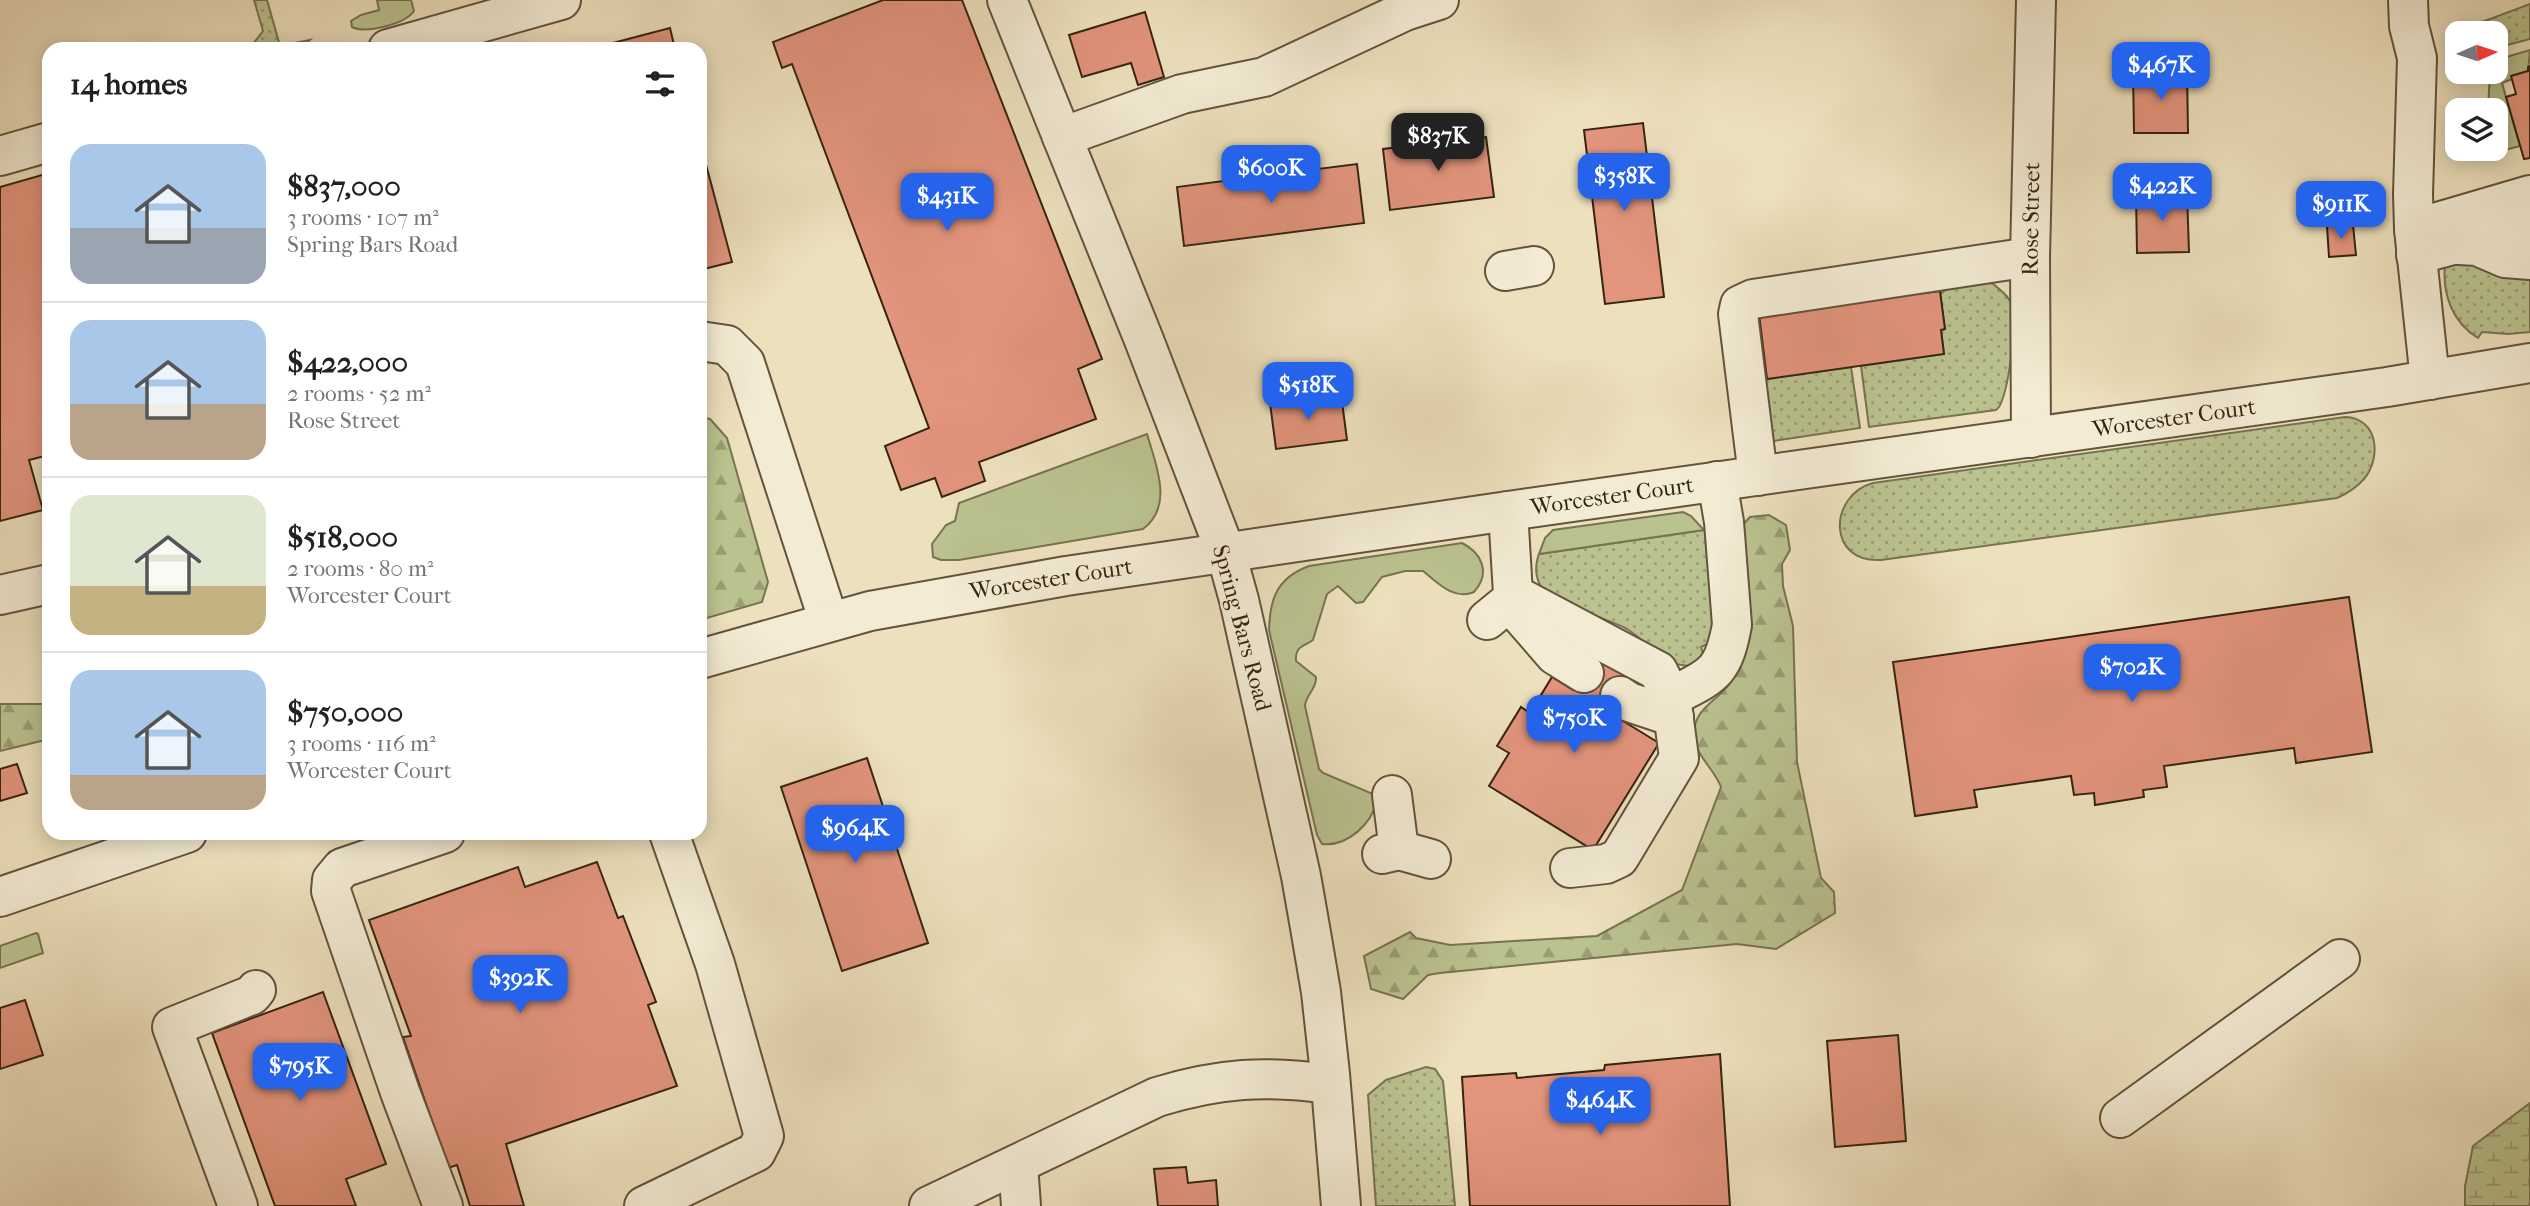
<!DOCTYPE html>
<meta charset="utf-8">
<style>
body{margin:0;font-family:"IM FELL French Canon",serif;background:#f2f2f2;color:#202124;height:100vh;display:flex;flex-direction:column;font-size:26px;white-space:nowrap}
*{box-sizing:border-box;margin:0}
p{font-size:23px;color:#757577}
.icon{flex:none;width:38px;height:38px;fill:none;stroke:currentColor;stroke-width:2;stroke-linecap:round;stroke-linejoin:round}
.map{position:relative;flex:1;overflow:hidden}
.panel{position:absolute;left:42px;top:42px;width:665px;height:798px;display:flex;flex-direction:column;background:#fff;border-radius:21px;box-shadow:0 4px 18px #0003}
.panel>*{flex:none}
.needle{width:46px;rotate:87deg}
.tools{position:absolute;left:2445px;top:21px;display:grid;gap:14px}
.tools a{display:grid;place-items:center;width:63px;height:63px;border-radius:14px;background:#fff;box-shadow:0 4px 18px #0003;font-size:35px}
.price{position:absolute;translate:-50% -60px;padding:0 16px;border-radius:14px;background:#2563eb;color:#fff;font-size:23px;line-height:46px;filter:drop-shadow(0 2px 4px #0008)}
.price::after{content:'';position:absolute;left:50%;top:42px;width:21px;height:16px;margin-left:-10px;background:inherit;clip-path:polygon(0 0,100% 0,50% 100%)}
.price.active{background:#222;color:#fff}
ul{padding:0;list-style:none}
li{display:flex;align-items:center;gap:21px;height:175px;padding:0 28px}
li+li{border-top:2px solid #e0e0e0}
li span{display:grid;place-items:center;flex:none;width:196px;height:140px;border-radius:21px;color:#555}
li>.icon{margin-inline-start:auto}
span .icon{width:84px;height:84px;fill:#fffc;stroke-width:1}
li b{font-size:30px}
h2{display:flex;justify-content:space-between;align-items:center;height:84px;padding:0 28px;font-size:30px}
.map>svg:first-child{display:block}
</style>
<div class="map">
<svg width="2530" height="1206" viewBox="0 0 2530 1206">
<defs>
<pattern id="grass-dots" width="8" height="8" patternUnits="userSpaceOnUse" patternTransform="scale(1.75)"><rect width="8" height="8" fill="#bac28f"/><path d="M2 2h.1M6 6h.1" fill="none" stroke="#989d73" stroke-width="1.8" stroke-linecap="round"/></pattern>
<pattern id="forest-firs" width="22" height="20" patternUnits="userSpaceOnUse" patternTransform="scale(1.75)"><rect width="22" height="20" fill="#bac28f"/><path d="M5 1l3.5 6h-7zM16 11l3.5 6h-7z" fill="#989d73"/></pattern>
<pattern id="wetland-marsh" width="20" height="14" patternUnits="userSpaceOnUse" patternTransform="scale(1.75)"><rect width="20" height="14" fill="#bac28f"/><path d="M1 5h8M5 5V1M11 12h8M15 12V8" fill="none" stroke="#989d73"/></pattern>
</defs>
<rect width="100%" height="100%" fill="#ede0bd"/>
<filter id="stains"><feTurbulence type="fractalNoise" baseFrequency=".00286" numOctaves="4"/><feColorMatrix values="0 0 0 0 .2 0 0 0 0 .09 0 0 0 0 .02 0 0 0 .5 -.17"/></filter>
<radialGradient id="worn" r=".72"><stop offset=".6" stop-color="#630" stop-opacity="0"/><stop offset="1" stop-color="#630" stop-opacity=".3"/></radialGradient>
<g fill="url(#grass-dots)" stroke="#787350" stroke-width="2">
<path d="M 254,0 L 267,0 L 280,46 L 310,40 L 301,49 L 249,49 L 263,31 Z"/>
<path d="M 2530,4 L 2530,39 L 2496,48 L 2496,33 L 2482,33 L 2479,23 Z"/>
<path d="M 2449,260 L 2530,273 L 2530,332 L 2508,334 L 2482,332 L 2478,338 C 2452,322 2442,294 2445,264 Z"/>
<path d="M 1990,281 C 1997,288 2009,295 2012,305 C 2017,324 2009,390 1999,407 L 1996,410 L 1869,427 L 1861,366 L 1944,354 L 1941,330 L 1945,329 L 1940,294 L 1956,283 Z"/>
<path d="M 1851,367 L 1860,428 L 1767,442 L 1759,380 Z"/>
<path d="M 2345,417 C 2378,418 2382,457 2364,479 C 2357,487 2346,494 2337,498 L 1881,560 C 1826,563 1829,495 1873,483 Z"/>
<path d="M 1704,530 L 1709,533 L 1718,610 L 1709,643 L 1701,647 L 1704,657 L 1691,666 C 1661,666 1651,644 1627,629 C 1605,617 1564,608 1547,594 C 1535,583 1534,567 1539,554 Z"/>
<path d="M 1426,1067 L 1435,1069 L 1443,1081 L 1455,1206 L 1376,1206 L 1368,1095 L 1386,1080 Z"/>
</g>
<g fill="url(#forest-firs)" stroke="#787350" stroke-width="2">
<path d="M 700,417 L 710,419 L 727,438 L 768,582 L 762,602 L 700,620 Z"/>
<path d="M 1769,515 L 1786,525 L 1790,550 L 1782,564 L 1783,586 L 1793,626 L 1797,762 L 1821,878 L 1834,892 L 1835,913 L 1776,949 L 1737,944 L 1440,973 L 1428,975 L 1403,999 L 1371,989 L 1364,956 L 1410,932 L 1416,938 L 1450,945 L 1597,936 L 1682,890 L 1721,787 C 1715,770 1695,755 1694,736 C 1692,704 1727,700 1736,671 C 1739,661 1737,645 1737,634 C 1737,600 1737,566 1737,531 L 1750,517 Z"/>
<path d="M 0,704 L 43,704 C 50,713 52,729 45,740 L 0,751 Z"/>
</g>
<path fill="url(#wetland-marsh)" stroke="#787350" stroke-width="2" d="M 2530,1103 L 2530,1206 L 2465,1206 L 2465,1186 L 2473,1146 Z"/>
<g fill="#bac28f" stroke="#787350" stroke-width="2">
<path d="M 377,0 L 411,0 L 414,11 C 405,24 366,34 352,27 L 351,21 L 361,15 L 379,10 Z"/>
<path d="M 2530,50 L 2528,71 L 2512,76 L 2512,79 L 2502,83 L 2520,146 L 2497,152 L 2487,150 L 2496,149 L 2496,110 L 2488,110 L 2490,72 L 2496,72 L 2496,60 Z"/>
<path d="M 1147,434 C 1156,465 1174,506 1143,529 L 959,560 L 941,560 L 933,557 L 932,544 L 946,525 L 955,521 L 959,503 Z"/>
<path d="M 1683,512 L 1691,516 L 1704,530 L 1539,554 L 1545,538 L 1553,530 Z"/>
<path d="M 1462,543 C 1482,553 1491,573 1474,592 C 1454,601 1437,582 1423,571 L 1405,571 L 1382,577 L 1363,602 L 1356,603 L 1338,586 L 1327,594 L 1313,640 C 1303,647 1295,646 1296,661 L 1316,677 C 1317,689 1306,694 1305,706 L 1319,769 L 1323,773 L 1373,794 L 1377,800 C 1372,824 1347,847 1322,844 L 1317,835 L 1269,630 C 1270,598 1277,578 1309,566 Z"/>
<path d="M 36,933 L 38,934 L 43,953 L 0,968 L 0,946 Z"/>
</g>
<g fill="#e2947c" stroke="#362412" stroke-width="2">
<path d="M 883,0 L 962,0 L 1102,359 L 1078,369 L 1096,419 L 979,462 L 985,481 L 942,497 L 935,478 L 901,490 L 885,446 L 929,428 L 792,64 L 782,68 L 773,42 Z"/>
<path d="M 1145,12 L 1164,77 L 1138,85 L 1131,63 L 1082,77 L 1069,35 Z"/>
<path d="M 670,28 L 675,49 L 590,49 Z"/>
<path d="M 2530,66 L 2530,158 L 2524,159 L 2506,97 L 2516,94 L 2511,76 L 2528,71 L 2528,67 Z"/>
<path d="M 2187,70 L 2188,133 L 2134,133 L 2133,71 Z"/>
<path d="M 1643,123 L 1664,297 L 1605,304 L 1584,130 Z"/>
<path d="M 1486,137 L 1494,197 L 1390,210 L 1383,149 Z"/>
<path d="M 700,142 L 732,262 L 700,270 Z"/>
<path d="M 1357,164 L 1364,223 L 1184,246 L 1177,187 Z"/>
<path d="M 49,173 L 49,455 L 29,460 L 43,510 L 0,521 L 0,187 Z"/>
<path d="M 2187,193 L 2189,252 L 2137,253 L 2136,194 Z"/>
<path d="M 2353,225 L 2356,255 L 2329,257 L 2327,226 Z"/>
<path d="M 1940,291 L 1945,329 L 1941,330 L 1944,354 L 1767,379 L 1759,314 Z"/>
<path d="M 1341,394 L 1347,440 L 1276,449 L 1270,403 Z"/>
<path d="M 2349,597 L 2372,752 L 2296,763 L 2294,748 L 2164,766 L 2167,787 L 2143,790 L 2144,797 L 2095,805 L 2094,793 L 2074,795 L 2071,776 L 1974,790 L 1977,807 L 1915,816 L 1893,662 Z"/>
<path d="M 1595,655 L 1632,677 L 1610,713 L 1659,743 L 1593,850 L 1489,786 L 1509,753 L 1497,746 L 1521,707 L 1530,713 L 1552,677 L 1573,690 Z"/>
<path d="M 867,758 L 928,943 L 842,971 L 781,787 Z"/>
<path d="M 17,764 L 27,793 L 0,801 L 0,769 Z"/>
<path d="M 597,862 L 618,918 L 623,916 L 656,1002 L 648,1005 L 677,1086 L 506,1144 L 524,1206 L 470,1206 L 457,1165 L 448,1168 L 403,1037 L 411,1036 L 369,920 L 518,867 L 525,887 Z"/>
<path d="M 323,992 L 386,1164 L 346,1179 L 356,1206 L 275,1206 L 212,1033 Z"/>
<path d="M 25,1000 L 43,1055 L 0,1069 L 0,1008 Z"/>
<path d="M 1898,1035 L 1906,1141 L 1835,1147 L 1827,1041 Z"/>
<path d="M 1720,1054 L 1730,1206 L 1470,1206 L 1462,1077 L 1516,1073 L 1517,1078 L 1604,1070 L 1605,1065 Z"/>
<path d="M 1186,1167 L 1188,1183 L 1216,1180 L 1218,1206 L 1158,1206 L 1154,1169 Z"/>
</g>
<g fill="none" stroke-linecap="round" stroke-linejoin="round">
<g stroke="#64533d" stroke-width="42">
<g id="minor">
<path d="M 1007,0 L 1144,340 L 1226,553 L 1239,600 L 1301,876 L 1311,933 L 1321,992 L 1330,1074 L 1341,1206"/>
<path d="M 2408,0 L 2409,26 L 2417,58 L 2413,194 L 2414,229 L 2430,380"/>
<path d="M 388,49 L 561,0"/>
<path d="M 1062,137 L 1182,94 L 1264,77 L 1405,11 L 1439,0"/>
<path d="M 0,156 L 49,142"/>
<path d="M 2414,229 L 2530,195"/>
<path d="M 2459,245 L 2477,246 L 2505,258 L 2530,260"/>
<path d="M 2416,255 L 2530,224"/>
<path d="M 1505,271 L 1534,266"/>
<path d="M 700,341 L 727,345 L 745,363 L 829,622"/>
<path d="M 2031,438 L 2030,257 L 2036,0"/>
<path d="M 1758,476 L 1738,314 L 1740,305 L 1753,299 L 2030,257"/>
<path d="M 1513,594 L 1658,671 L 1671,697 L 1679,758 L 1619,858 L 1606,864 L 1570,868"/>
<path d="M 0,595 L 49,584"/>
<path d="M 1509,602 L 1555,655 L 1584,673"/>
<path d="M 1487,620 L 1509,602 L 1513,594 L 1508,511"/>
<path d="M 700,659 L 870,611 L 1066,576 L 1508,511 L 2387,387 L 2530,363"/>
<path d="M 1620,696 L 1629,702 L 1674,717"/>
<path d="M 1671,697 C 1713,675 1723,674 1732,625 L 1724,522 L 1717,481"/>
<path d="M 1399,850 L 1431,859"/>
<path d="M 1382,854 L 1399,850 L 1392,795"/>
<path d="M 0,897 L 187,833"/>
<path d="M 2120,1118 L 2340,959"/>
<path d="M 1018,1164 L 1021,1206"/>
<path d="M 238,1206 L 172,1027 L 252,995 L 256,990"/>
<path d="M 443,1206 L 400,1092 L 331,891 L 332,880 L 342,868 L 445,833"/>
<path d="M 644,1206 L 756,1152 L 764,1136 L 715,964 L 669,833"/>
<path d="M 929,1206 L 1157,1097 C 1218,1078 1267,1075 1330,1084"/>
</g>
</g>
<use href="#minor" stroke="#f3ebd4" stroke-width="38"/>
</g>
<g text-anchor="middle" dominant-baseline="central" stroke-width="5" stroke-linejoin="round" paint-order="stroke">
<g font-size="23" fill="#362412" stroke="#f3ebd4">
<text transform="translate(2031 219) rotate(-89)">Rose Street</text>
<text transform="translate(2174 418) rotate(-8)">Worcester Court</text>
<text transform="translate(1612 496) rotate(-8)">Worcester Court</text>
<text transform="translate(1051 579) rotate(-9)">Worcester Court</text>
<text transform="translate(1242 628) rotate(75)">Spring Bars Road</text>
</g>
</g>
<rect width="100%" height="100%" filter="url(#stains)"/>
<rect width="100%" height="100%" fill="url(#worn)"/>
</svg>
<div class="tools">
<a><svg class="needle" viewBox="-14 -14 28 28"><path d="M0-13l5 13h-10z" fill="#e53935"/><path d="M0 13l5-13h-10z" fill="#757577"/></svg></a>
<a><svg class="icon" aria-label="layers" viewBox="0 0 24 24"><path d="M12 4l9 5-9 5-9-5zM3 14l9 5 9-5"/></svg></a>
</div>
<b class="price" style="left:2161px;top:102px">$467K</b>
<b class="price active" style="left:1438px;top:173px">$837K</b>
<b class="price" style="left:1271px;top:205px">$600K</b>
<b class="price" style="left:1624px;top:213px">$358K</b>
<b class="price" style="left:2162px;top:223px">$422K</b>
<b class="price" style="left:947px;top:233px">$431K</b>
<b class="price" style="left:2341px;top:241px">$911K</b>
<b class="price" style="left:1308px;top:422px">$518K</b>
<b class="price" style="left:2132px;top:704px">$702K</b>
<b class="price" style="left:1574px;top:755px">$750K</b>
<b class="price" style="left:855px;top:865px">$964K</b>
<b class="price" style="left:520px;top:1015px">$392K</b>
<b class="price" style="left:300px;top:1103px">$795K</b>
<b class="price" style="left:1600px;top:1137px">$464K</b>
<section class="panel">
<h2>14 homes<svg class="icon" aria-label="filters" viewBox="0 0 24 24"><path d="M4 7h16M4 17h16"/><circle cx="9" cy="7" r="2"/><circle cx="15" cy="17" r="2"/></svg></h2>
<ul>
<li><span style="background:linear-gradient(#a9c7e8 60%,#9aa5b1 0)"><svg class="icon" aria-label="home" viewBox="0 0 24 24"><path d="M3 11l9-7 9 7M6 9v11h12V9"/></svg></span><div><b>$837,000</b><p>3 rooms · 107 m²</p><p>Spring Bars Road</p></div></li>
<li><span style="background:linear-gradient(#a9c7e8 60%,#b9a48a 0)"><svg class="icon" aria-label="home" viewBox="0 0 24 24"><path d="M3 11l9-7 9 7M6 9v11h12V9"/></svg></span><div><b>$422,000</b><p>2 rooms · 52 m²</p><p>Rose Street</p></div></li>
<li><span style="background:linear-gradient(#dfe7d0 65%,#c2b280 0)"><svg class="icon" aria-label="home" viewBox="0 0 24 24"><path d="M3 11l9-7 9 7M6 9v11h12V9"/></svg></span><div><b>$518,000</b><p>2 rooms · 80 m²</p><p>Worcester Court</p></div></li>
<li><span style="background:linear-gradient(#a9c7e8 75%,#b9a48a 0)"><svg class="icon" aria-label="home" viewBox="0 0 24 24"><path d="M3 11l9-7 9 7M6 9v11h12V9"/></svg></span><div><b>$750,000</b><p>3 rooms · 116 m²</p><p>Worcester Court</p></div></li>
</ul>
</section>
</div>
